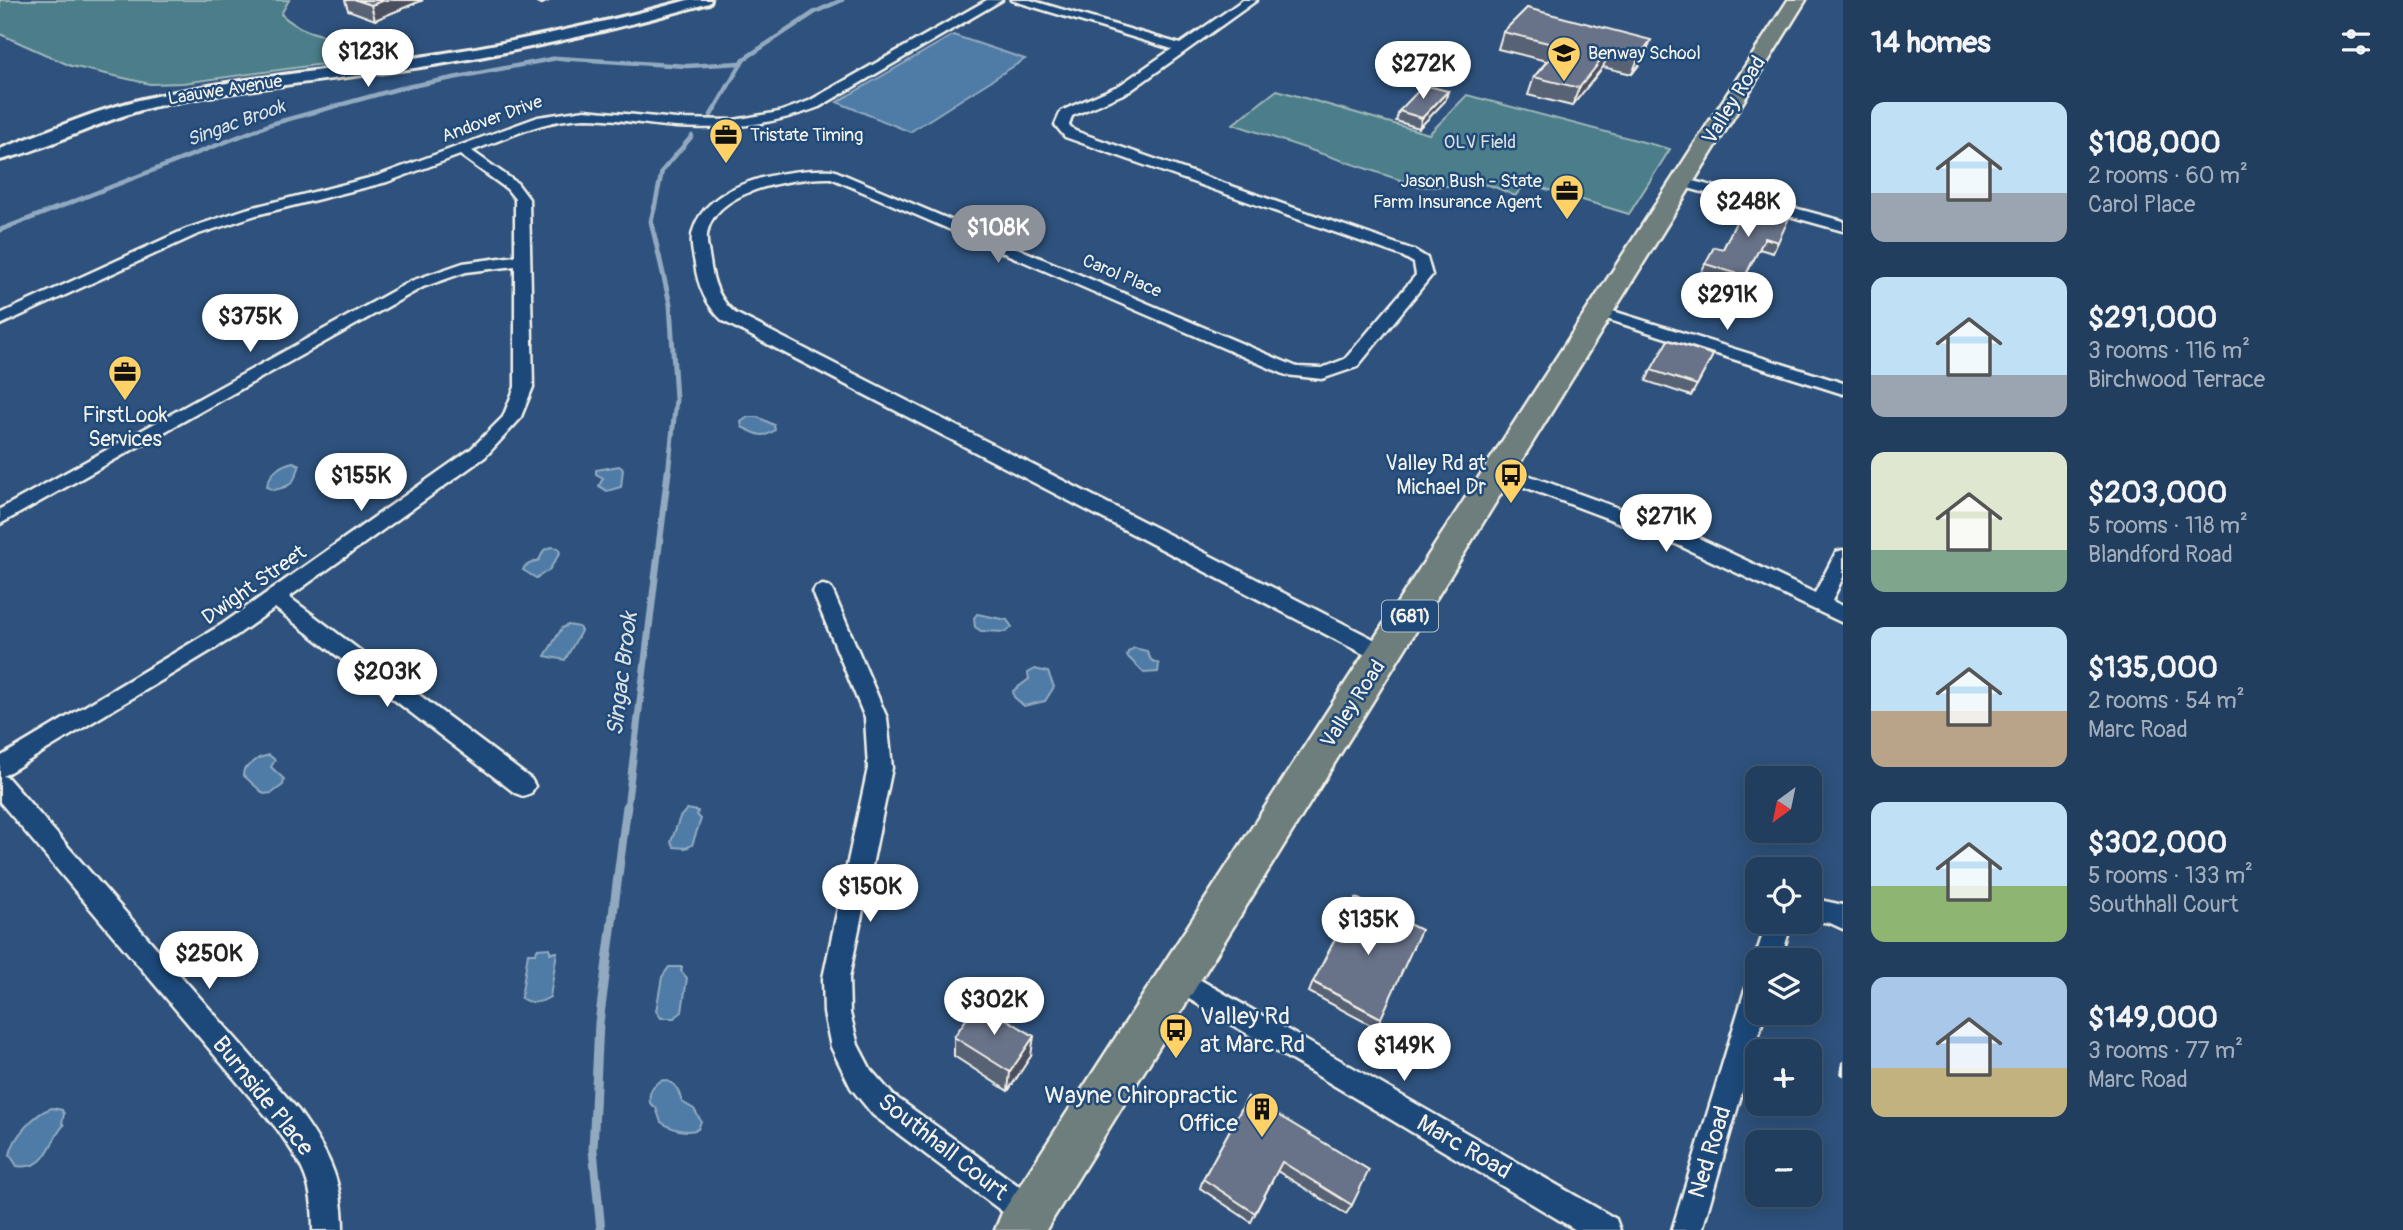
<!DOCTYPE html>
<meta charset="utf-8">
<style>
body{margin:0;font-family:Pangolin,sans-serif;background:#2e4967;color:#f1f3f6;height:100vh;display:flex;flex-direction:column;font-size:26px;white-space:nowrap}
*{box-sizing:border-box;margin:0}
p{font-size:23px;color:#a2aebc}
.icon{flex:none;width:38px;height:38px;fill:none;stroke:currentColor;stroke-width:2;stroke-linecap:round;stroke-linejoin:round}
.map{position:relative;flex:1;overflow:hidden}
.side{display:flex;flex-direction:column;background:#223e5e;width:560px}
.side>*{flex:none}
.needle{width:46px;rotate:213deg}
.buttons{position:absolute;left:1745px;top:766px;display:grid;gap:14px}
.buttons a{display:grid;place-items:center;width:77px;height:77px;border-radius:14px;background:#223e5e;box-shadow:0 4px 18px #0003,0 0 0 2px #3f5773;font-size:35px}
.price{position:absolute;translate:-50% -60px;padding:0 16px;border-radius:24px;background:#fff;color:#222;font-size:23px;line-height:46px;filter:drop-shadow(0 2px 4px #0008)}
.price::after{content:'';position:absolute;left:50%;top:42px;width:21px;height:16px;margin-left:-10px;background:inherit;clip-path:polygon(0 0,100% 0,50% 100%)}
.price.on{background:#8c9099;color:#fff}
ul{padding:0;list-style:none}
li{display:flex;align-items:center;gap:21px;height:175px;padding:0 28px}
li span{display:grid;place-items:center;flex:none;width:196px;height:140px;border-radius:14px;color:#555}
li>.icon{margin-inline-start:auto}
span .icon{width:84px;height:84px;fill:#fffc;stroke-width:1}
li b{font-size:30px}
h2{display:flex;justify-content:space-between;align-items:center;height:84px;padding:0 28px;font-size:30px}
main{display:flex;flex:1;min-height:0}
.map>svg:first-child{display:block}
</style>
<main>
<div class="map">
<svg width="1843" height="1230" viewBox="0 0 1843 1230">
<rect width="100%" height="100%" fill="#2e527d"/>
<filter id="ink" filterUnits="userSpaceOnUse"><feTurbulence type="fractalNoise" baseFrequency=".0143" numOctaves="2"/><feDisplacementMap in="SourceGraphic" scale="14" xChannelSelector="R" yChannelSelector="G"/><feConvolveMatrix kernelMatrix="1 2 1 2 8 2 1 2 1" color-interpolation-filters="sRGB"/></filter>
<g filter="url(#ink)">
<g fill="#4c7e8a" stroke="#a0b8b9" stroke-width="2">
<path d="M 0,0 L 289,0 L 281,14 C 313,45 356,32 382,56 L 183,83 L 150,84 L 71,66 L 0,34 Z"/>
<path d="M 1277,90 L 1429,134 L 1467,95 L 1670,149 L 1629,214 L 1526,183 L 1515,196 C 1506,192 1497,187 1488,185 C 1464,182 1442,189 1418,186 L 1233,124 Z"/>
</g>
<g fill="#507ba6" stroke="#92aac0" stroke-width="2">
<path d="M 953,35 L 1025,59 L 910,132 L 837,102 Z"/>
<path d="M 748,417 L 758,417 L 774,425 L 775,430 C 763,440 754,433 742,427 L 741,422 Z"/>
<path d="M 293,462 L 300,465 C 294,481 294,486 274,490 L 267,487 C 268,475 279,465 293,462 Z"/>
<path d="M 619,466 L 623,469 L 621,487 L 607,491 L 599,486 L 603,478 L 596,474 L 596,470 Z"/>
<path d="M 551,547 L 558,548 L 560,553 L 549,570 L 536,578 L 523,570 L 525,566 L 539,560 L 544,550 Z"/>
<path d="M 977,614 L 1007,620 L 1012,627 L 1006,632 L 981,631 L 975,627 L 974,618 Z"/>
<path d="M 568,625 L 579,627 L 581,631 L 565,660 L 545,656 L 562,628 Z"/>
<path d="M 1134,648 L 1147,651 L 1151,660 L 1159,664 L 1158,672 L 1144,673 L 1127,656 L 1128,652 Z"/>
<path d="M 1035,669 L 1048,672 L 1054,687 L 1045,701 L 1024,706 L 1014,697 L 1013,691 L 1029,679 L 1028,673 Z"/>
<path d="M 269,755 L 275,760 L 271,767 L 284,779 L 283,785 L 272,793 L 264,794 L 243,775 L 244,769 L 259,758 Z"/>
<path d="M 687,809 L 698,811 L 697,815 L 701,819 L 692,845 L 686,848 L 674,847 L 671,842 L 680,817 Z"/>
<path d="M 550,948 L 550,953 L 557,952 L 550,997 C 540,1003 531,1005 521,998 L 528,953 L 536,953 L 537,949 Z"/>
<path d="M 669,967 L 682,967 L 681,971 L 687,978 L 682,1012 L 674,1018 L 661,1018 L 656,1011 L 662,977 Z"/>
<path d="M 664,1080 C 678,1084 678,1090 682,1102 L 694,1109 L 701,1121 L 698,1129 C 687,1134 671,1129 661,1122 L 656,1108 L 650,1103 C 648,1092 653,1083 664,1080 Z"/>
<path d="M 52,1108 L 62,1110 L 64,1114 L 62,1123 L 64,1125 C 49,1140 49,1171 17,1166 L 10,1155 C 13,1137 35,1113 52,1108 Z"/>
</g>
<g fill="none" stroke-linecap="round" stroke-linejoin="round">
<g stroke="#92aac0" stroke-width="4.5">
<path d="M 711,115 L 744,59 L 815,12 L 842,0"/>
<path d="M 52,210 L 271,124 L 401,88 L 557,58 L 687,66 L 741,63"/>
<path d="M 654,210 L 662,171 L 692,136"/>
</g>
<g stroke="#92aac0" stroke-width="5">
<path d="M 654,208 L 651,221 L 670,304 L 676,399 L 668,474"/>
<path d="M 0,230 L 57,208"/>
</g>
<path stroke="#92aac0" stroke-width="7" d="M 627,808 L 668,472"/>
<path stroke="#92aac0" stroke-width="9" d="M 601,1230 L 593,1150 L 599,1023 L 627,806"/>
<g stroke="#f4f1e8" stroke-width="5">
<g id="minor">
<path d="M 987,0 L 1002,0 L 819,107 C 772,125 727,130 676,127 C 646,125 616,118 585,118 C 546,119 508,137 472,151 L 517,183 L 529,199 L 533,387 L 520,419 L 485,457 L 289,597 L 531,779 L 535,786 L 531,793 L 523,796 L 515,793 L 275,608 L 237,635 L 3,776 L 8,778 L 298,1110 C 327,1151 343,1178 343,1230 L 313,1230 C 313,1182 304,1168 278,1130 L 0,802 L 0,757 L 221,625 L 471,449 L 503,417 L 515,387 L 515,266 L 466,272 L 423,287 L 0,524 L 0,509 L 411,281 L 463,263 L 515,256 L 515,199 L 507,189 L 460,155 L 387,182 L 256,215 L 196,235 L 0,325 L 0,314 L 186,229 L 246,209 L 377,176 L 538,117 L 585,110 L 676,119 L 734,120 L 779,112 L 809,101 Z"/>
<path d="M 1011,0 L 1030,0 L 1180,44 L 1243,0 L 1257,0 L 1130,91 L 1072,116 L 1069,125 L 1075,131 L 1414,250 L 1427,258 L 1432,275 L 1357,367 L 1322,379 L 1286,375 L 831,178 C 795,177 712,190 707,235 C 706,243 709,253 710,261 C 713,283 719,299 735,313 L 1393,649 L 1396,655 L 1393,661 L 1385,663 L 1377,661 L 723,321 C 706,305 698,287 695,264 C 693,254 690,241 693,231 C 707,181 789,168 833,170 L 1297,367 L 1322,368 L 1345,359 L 1416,275 L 1414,263 L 1402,256 L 1065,137 L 1055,125 L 1061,111 L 1120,85 L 1172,49 Z"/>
<path d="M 1682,178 L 1843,221 L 1843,231 L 1677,185 L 1675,182 Z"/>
<path d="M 1600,307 L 1843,383 L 1843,394 L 1594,315 L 1592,312 L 1594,309 Z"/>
<path d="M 1500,465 L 1692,535 L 1815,593 L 1836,552 L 1843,550 L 1843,577 L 1832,601 L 1843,606 L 1843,623 L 1678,545 L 1493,475 L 1491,471 L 1493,467 Z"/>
<path d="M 823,585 L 830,587 L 833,592 L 887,718 L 892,768 L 849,978 L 850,1013 L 858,1045 L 871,1070 L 893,1095 L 1041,1202 L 1045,1213 L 1041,1224 L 1030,1228 L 1019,1224 L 873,1115 L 851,1088 L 831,1047 L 824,1013 L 823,978 L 868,768 L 865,718 L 813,592 L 816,587 Z"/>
<path d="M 1810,898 L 1843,905 L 1843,929 L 1830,923 L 1810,920 Z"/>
<path d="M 1767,922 L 1795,922 L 1788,935 L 1780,961 L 1757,961 L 1757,968 L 1754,961 Z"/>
<path d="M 1178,967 L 1616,1219 L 1620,1230 L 1576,1230 L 1169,987 L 1165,979 L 1169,971 Z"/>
<path d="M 1757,981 L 1757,1013 L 1765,1013 L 1702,1230 L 1672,1230 L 1744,993 L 1748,984 Z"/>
</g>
</g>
<g stroke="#f4f1e8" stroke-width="6">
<path id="tertiary" d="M 688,0 L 711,0 L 709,3 C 621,28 530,49 440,64 C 347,79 253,86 161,105 C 105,117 55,147 0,160 L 0,149 C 51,130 102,107 156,96 C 249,76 345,69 439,54 C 522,41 607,22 688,0 Z"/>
</g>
<g stroke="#f4f1e8" stroke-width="5">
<path id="primary" d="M 1788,0 L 1806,0 L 1046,1230 L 995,1230 L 1002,1213 Z"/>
</g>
<use href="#minor" fill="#1f4a7a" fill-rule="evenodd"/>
<use href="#tertiary" fill="#1f4a7a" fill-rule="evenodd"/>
<use href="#primary" fill="#6d7e7c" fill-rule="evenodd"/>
</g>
<g fill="#596275" stroke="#f4f1e8" stroke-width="2">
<path d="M 345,0 L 423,0 L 375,20 L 348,10 Z"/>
<path d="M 528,0 L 550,0 L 542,4 Z"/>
<path d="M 1527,8 L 1644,58 L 1632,74 L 1603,67 L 1572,106 L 1528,95 L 1534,77 L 1547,61 L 1498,49 L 1503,32 Z"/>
<path d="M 1448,91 L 1445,101 L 1419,128 L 1396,121 L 1399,111 Z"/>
<path d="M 1745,204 L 1778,242 L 1773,253 L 1759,249 L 1740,287 L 1700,275 L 1705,264 L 1723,249 Z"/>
<path d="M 1713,355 L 1691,396 L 1646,381 L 1651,370 Z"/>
<path d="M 1313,982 L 1381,1018 L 1376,1028 L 1309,992 Z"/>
<path d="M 954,1037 L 1031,1056 L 1008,1091 L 954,1056 Z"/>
<path d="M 1843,1061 L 1843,1075 L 1841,1074 Z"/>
<path d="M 1248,1097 L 1352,1205 L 1346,1214 L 1277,1171 L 1251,1222 L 1200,1188 L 1203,1179 Z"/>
</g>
<g fill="#49505f" stroke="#f4f1e8" stroke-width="2">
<path d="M 385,0 L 423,0 L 375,20 L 371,5 Z"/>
<path d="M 541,0 L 550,0 L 542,4 Z"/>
<path d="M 1651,40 L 1644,58 L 1632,74 L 1639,56 Z"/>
<path d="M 1610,49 L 1603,67 L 1572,106 L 1579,88 Z"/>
<path d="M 1448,91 L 1445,101 L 1419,128 L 1422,118 Z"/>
<path d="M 1034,1036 L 1031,1056 L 1008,1091 L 1010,1072 Z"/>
</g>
<g fill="#687288" stroke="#f4f1e8" stroke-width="2">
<path d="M 356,0 L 385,0 L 371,5 Z"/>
<path d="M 1527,8 L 1651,40 L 1639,56 L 1610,49 L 1579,88 L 1534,77 L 1561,46 L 1503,32 Z"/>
<path d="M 1424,85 L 1448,91 L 1422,118 L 1399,111 Z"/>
<path d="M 1745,204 L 1790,216 L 1778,242 L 1765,238 L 1745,276 L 1705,264 L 1714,247 L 1723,249 Z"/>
<path d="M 1668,340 L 1713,355 L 1697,385 L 1651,370 Z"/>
<path d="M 1356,898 L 1421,930 L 1381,1018 L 1313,982 Z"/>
<path d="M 978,1002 L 1034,1036 L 1010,1072 L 954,1037 Z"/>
<path d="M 1248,1097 L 1369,1170 L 1352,1205 L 1282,1162 L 1255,1213 L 1203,1179 Z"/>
</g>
</g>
<defs>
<g id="school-pin" transform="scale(1.75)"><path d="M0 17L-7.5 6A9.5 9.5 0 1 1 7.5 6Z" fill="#ffd166" stroke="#1f4a7a"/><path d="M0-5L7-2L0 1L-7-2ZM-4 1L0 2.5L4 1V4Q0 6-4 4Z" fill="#111"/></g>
<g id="office-pin" transform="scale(1.75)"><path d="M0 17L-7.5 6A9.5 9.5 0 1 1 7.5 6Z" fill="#ffd166" stroke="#1f4a7a"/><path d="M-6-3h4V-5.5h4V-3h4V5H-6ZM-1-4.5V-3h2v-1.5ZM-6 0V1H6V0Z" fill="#111"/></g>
<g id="bus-pin" transform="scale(1.75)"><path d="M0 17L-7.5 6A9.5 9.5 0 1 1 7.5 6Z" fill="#ffd166" stroke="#1f4a7a"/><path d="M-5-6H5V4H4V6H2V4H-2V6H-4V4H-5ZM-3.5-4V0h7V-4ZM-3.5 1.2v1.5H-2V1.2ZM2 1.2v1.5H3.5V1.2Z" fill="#111"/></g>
<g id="building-pin" transform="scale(1.75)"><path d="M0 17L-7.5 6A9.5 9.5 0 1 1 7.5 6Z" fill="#ffd166" stroke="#1f4a7a"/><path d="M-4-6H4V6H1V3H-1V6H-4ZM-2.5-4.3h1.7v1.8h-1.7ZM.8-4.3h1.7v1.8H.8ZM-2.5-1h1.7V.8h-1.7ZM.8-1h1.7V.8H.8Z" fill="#111"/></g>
</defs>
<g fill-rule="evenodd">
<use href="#school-pin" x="1564" y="53"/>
<use href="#office-pin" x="726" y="135"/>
<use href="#office-pin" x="1567" y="191"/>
<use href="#office-pin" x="125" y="372"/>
<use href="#bus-pin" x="1511" y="475"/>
<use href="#bus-pin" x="1176" y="1030"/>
<use href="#building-pin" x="1262" y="1109"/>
</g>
<g text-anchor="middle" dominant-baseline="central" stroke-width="5" stroke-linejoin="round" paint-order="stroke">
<g font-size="18" fill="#f4f1e8" stroke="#1f4a7a" text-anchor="start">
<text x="1588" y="53">Benway School</text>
<text x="750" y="135">Tristate Timing</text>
<text x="1542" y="181" text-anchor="end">Jason Bush - State<tspan x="1542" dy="21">Farm Insurance Agent</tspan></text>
</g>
<g font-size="18" fill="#f4f1e8" stroke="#1f4a7a">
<text transform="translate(225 90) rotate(-9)">Laauwe Avenue</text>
<text transform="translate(492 119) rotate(-20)">Andover Drive</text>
<text transform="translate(1122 276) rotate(23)">Carol Place</text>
</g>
<g font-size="18" fill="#dbe0da" stroke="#1f4a7a">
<text x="1480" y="142">OLV Field</text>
</g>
<g font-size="19" font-style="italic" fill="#dbdfde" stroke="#1f4a7a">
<text transform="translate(236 123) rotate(-20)">Singac Brook</text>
</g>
<rect fill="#1f4a7a" stroke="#b4bfc7" stroke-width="2" x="1382" y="600.5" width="56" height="31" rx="5"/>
<g font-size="19" font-weight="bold" fill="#f4f1e8">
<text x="1410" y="616">(681)</text>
</g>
<g font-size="21" fill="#f4f1e8" stroke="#1f4a7a">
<text transform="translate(1734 100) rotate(-58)">Valley Road</text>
<text transform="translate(254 585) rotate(-35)">Dwight Street</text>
<text transform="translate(1353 704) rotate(-57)">Valley Road</text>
</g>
<g font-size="21" fill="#f4f1e8" stroke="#1f4a7a">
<text x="125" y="415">FirstLook<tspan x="125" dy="24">Services</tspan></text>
<text x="1486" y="463" text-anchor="end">Valley Rd at<tspan x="1486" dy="24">Michael Dr</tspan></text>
</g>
<g font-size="23" font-style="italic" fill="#dbdfde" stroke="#1f4a7a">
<text transform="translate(622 674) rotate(-83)">Singac Brook</text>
</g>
<g font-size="24" fill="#f4f1e8" stroke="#1f4a7a" text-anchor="start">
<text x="1200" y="1016">Valley Rd<tspan x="1200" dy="28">at Marc Rd</tspan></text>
<text x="1238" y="1095" text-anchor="end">Wayne Chiropractic<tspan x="1238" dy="28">Office</tspan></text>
</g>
<g font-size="24" fill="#f4f1e8" stroke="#1f4a7a">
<text transform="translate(263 1096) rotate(51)">Burnside Place</text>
<text transform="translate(943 1147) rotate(38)">Southhall Court</text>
<text transform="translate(1464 1147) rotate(30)">Marc Road</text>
<text transform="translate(1710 1152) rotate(-73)">Ned Road</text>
</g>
</g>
</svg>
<div class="buttons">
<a><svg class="needle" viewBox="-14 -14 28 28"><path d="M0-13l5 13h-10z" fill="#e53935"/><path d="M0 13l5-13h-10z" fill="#a2aebc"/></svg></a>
<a><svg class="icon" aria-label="locate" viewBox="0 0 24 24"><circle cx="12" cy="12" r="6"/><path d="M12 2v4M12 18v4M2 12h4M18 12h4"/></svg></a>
<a><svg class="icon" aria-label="layers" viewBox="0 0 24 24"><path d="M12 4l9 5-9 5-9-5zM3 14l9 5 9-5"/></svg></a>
<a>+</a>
<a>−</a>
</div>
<b class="price" style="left:368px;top:89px">$123K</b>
<b class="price" style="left:1423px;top:101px">$272K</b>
<b class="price" style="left:1748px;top:239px">$248K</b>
<b class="price on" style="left:998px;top:265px">$108K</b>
<b class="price" style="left:1727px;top:332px">$291K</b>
<b class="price" style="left:250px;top:354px">$375K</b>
<b class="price" style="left:361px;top:513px">$155K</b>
<b class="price" style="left:1666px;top:554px">$271K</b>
<b class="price" style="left:387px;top:709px">$203K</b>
<b class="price" style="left:870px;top:924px">$150K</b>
<b class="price" style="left:1368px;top:957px">$135K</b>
<b class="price" style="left:209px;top:991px">$250K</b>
<b class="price" style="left:994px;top:1037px">$302K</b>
<b class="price" style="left:1404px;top:1083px">$149K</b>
</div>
<section class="side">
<h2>14 homes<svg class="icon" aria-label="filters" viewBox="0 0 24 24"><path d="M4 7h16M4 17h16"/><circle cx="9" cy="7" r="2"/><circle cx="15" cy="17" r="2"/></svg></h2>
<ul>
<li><span style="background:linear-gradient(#bfe0f5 65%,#9aa5b1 0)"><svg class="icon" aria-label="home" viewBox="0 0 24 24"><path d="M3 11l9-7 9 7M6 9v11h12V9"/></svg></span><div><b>$108,000</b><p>2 rooms · 60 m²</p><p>Carol Place</p></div></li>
<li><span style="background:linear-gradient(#bfe0f5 70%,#9aa5b1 0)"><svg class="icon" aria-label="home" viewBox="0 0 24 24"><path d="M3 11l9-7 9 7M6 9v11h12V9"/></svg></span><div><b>$291,000</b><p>3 rooms · 116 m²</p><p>Birchwood Terrace</p></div></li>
<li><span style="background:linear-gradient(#dfe7d0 70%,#7fa58c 0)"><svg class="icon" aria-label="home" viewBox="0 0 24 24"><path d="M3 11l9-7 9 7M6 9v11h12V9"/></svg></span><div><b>$203,000</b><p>5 rooms · 118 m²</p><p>Blandford Road</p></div></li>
<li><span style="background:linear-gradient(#bfe0f5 60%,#b9a48a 0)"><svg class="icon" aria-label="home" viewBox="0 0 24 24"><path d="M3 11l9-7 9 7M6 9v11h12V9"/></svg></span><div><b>$135,000</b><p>2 rooms · 54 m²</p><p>Marc Road</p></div></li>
<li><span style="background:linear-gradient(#bfe0f5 60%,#8fb573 0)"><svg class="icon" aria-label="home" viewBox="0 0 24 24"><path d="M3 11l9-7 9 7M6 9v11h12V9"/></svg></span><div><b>$302,000</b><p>5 rooms · 133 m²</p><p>Southhall Court</p></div></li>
<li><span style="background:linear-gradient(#a9c7e8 65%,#c2b280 0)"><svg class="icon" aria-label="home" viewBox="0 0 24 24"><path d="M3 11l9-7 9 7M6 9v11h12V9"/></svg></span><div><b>$149,000</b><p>3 rooms · 77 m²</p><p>Marc Road</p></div></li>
</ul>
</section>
</main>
